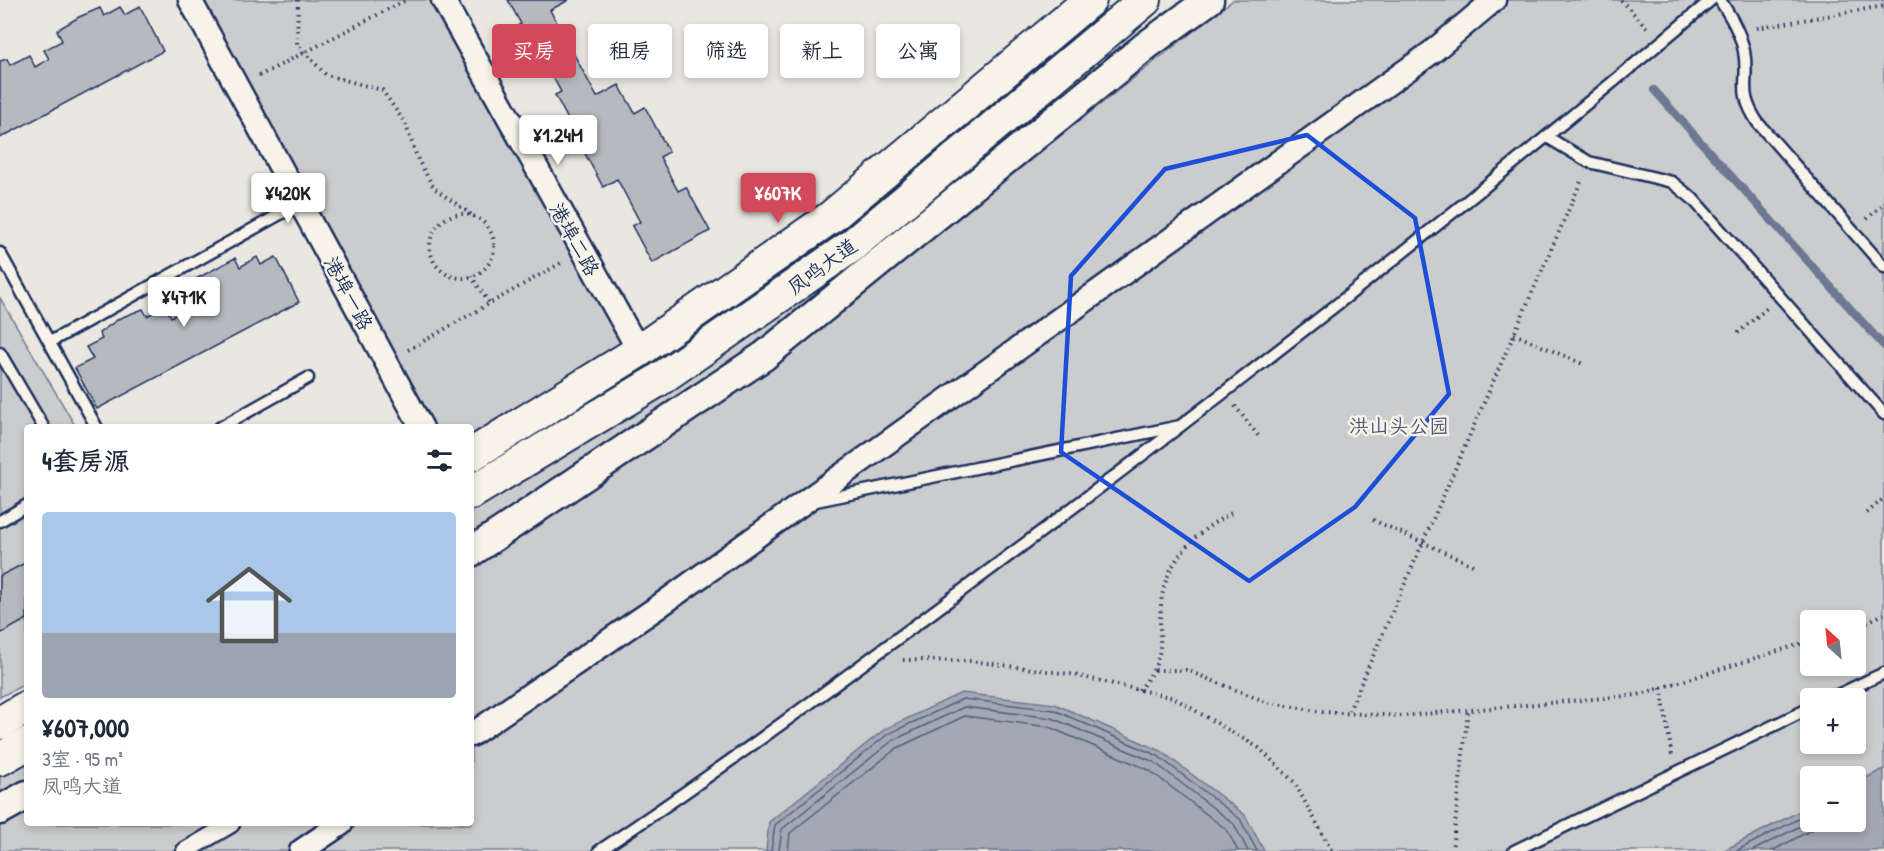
<!DOCTYPE html>
<html lang="zh">
<meta charset="utf-8">
<style>
body{margin:0;font-family:"Patrick Hand","LXGW WenKai TC",sans-serif;background:#f6f6f7;color:#1f2937;height:100vh;display:flex;flex-direction:column;font-size:22px;white-space:nowrap}
*{box-sizing:border-box;margin:0}
p{font-size:20px;color:#747a83}
.icon{flex:none;width:33px;height:33px;fill:none;stroke:currentColor;stroke-width:2;stroke-linecap:round;stroke-linejoin:round}
.map{position:relative;flex:1;overflow:hidden}
.panel{position:absolute;left:24px;top:424px;width:450px;height:402px;display:flex;flex-direction:column;background:#fff;border-radius:6px;box-shadow:0 3px 9px #0003}
.panel>*{flex:none}
.guide{position:absolute;left:492px;top:24px;width:570px;height:54px;display:flex;gap:12px}
.needle{width:39px;rotate:333deg}
.controls{position:absolute;left:1800px;top:610px;display:grid;gap:12px}
.controls a{display:grid;place-items:center;width:66px;height:66px;border-radius:6px;background:#fff;box-shadow:0 3px 9px #0003;font-size:30px}
.price{position:absolute;translate:-50% -51px;padding:0 14px;border-radius:6px;background:#fff;color:#222;font-size:20px;line-height:39px;filter:drop-shadow(0 2px 3px #0008)}
.price::after{content:'';position:absolute;left:50%;top:36px;width:18px;height:14px;margin-left:-9px;background:inherit;clip-path:polygon(0 0,100% 0,50% 100%)}
.price.active{background:#d1495b;color:#fff}
ul{padding:0;list-style:none}
li{display:grid;align-content:center;gap:12px;height:318px;padding:0 18px}
li span{display:grid;place-items:center;height:186px;border-radius:6px;color:#555}
li>.icon{margin-inline-start:auto}
span .icon{width:108px;height:108px;fill:#fffc;stroke-width:1}
li b{font-size:26px}
h2{display:flex;justify-content:space-between;align-items:center;height:72px;padding:0 18px;font-size:26px}
.tag{padding:0 21px;border-radius:6px;background:#fff;box-shadow:0 3px 9px #0003;font-size:21px;line-height:54px}
.tag.active{background:#d1495b;color:#fff}
.map>svg:first-child{display:block}
</style>
<div class="map">
<svg width="1884" height="851" viewBox="0 0 1884 851">
<rect width="100%" height="100%" fill="#eae7e0"/>
<filter id="ink" filterUnits="userSpaceOnUse"><feTurbulence type="fractalNoise" baseFrequency=".0167" numOctaves="2"/><feDisplacementMap in="SourceGraphic" scale="12" xChannelSelector="R" yChannelSelector="G"/><feConvolveMatrix kernelMatrix="1 2 1 2 8 2 1 2 1" color-interpolation-filters="sRGB"/></filter>
<g filter="url(#ink)">
<g fill="#cbcccd" stroke="#737e96" stroke-width="1.5" fill-rule="evenodd">
<path d="M 190,0 L 443,0 L 639,351 L 471,455 L 471,428 L 422,427 Z"/>
<path d="M 1233,0 L 1884,0 L 1884,769 L 1856,783 L 1856,777 L 1810,777 L 1810,806 L 1723,851 L 0,851 L 0,740 L 27,725 L 27,824 L 471,824 L 471,478 L 1008,177 ZM 1810,621 L 1856,621 L 1856,666 L 1810,666 ZM 1810,699 L 1856,699 L 1856,744 L 1810,744 Z"/>
<path d="M 0,298 L 76,427 L 27,428 L 27,683 L 0,697 Z"/>
</g>
<g fill="#a3a8b4" stroke="#6d7892" stroke-width="1.5">
<path d="M 961,693 L 1055,704 L 1161,751 L 1245,815 L 1264,851 L 766,851 L 769,822 L 885,729 Z"/>
<path d="M 1884,769 L 1884,851 L 1723,851 L 1810,806 L 1810,822 L 1856,822 L 1856,783 Z"/>
</g>
<g fill="none" stroke-linecap="round" stroke-linejoin="round">
<g stroke="#515f80" stroke-width="1.5">
<path d="M 771,851 L 775,825 L 888,734 L 963,699 L 1054,710 L 1158,756 L 1240,819 L 1257,851"/>
<path d="M 779,851 L 782,829 L 892,741 L 964,707 L 1052,718 L 1154,762 L 1234,824 L 1248,851"/>
<path d="M 788,851 L 790,833 L 897,748 L 965,716 L 1049,727 L 1149,770 L 1227,830 L 1238,851"/>
<path d="M 1736,851 L 1810,813"/>
<path d="M 1752,851 L 1810,821"/>
<path d="M 1772,851 L 1826,822"/>
</g>
<path stroke="#6d7892" stroke-width="8" d="M 1654,90 L 1884,346"/>
</g>
<g fill="#b6babf" stroke="#1b2f5e" stroke-width="1.5">
<path d="M 508,0 L 569,0 L 550,10 L 597,97 L 619,85 L 635,113 L 645,107 L 669,152 L 660,157 L 678,191 L 686,187 L 710,231 L 652,263 L 632,226 L 640,222 L 617,179 L 603,187 L 580,144 L 589,140 L 579,121 L 571,125 L 555,95 L 561,92 L 540,53 L 532,58 L 515,27 L 521,24 Z"/>
<path d="M 140,6 L 163,51 L 0,138 L 0,61 L 7,59 L 10,65 L 29,55 L 35,67 L 49,59 L 44,50 L 62,41 L 57,30 L 79,17 L 100,8 L 104,16 L 120,7 L 125,15 Z"/>
<path d="M 257,257 L 261,265 L 276,257 L 299,302 L 97,409 L 75,368 L 93,359 L 86,347 L 102,339 L 99,333 L 120,318 L 143,309 L 147,316 L 165,306 L 171,317 L 185,310 L 180,300 L 198,291 L 192,281 L 235,258 L 240,267 Z"/>
<path d="M 27,562 L 27,619 L 0,634 L 0,576 Z"/>
</g>
<g fill="none" stroke-linecap="round" stroke-linejoin="round">
<g stroke="#1b2f5e" stroke-width="15">
<g id="service">
<path d="M 1720,0 C 1731,17 1740,32 1744,51 C 1750,83 1736,90 1758,123 L 1884,267"/>
<path d="M 1547,137 L 1589,162 L 1672,182 L 1693,199 L 1884,414"/>
<path d="M 0,253 L 97,428"/>
<path d="M 50,342 L 300,203"/>
<path d="M 0,353 L 44,428"/>
<path d="M 219,428 L 308,378"/>
<path d="M 816,501 L 1180,426"/>
<path d="M 0,521 L 27,505"/>
<path d="M 1829,699 L 1884,673"/>
<path d="M 599,851 C 736,760 867,661 999,563 C 1242,382 1480,195 1711,0"/>
<path d="M 1514,851 L 1810,708"/>
</g>
</g>
<g stroke="#1b2f5e" stroke-width="21">
<path id="pedestrian" d="M 185,851 L 231,824"/>
</g>
<g stroke="#1b2f5e" stroke-width="27">
<g id="minor">
<path d="M 190,0 L 422,428"/>
<path d="M 443,0 L 639,351"/>
<path d="M 471,735 L 655,609 L 1432,52 L 1494,0"/>
<path d="M 301,851 L 341,824"/>
</g>
</g>
<g stroke="#1b2f5e" stroke-width="33">
<g id="tertiary">
<path d="M 471,552 L 764,356 L 1147,45 L 1209,0"/>
<path d="M 0,810 L 27,795"/>
</g>
</g>
<g stroke="#1b2f5e" stroke-width="36">
<g id="secondary">
<path d="M 471,455 L 639,351 L 831,217 L 1090,0"/>
<path d="M 471,493 L 657,381 L 850,247 L 1145,0"/>
<path d="M 0,723 L 27,707"/>
<path d="M 0,759 L 27,744"/>
</g>
</g>
<g stroke="#1b2f5e" stroke-width="4" stroke-dasharray="1.5 4.5" stroke-linecap="butt">
<path d="M 298,0 L 297,44 L 326,75 L 382,90 L 405,123 L 418,160 L 434,188 L 472,215"/>
<path d="M 1621,0 L 1649,30"/>
<path d="M 1757,28 L 1884,6"/>
<path d="M 259,76 L 406,0"/>
<circle cx="462" cy="246" r="32"/>
<path d="M 1867,219 L 1884,203"/>
<path d="M 471,276 L 490,304"/>
<path d="M 1738,333 L 1767,308"/>
<path d="M 1514,334 L 1583,364"/>
<path d="M 408,350 L 561,263"/>
<path d="M 1235,406 L 1260,438"/>
<path d="M 1867,513 L 1884,498"/>
<path d="M 1373,520 L 1475,566"/>
<path d="M 1856,627 L 1884,614"/>
<path d="M 903,660 L 971,661 L 1070,674 L 1174,698 L 1259,748 L 1294,782 L 1332,851"/>
<path d="M 1155,670 L 1186,670 L 1266,702 L 1322,712 L 1402,716 L 1638,695 L 1810,641"/>
<path d="M 1661,688 L 1672,755"/>
<path d="M 1139,690 C 1169,654 1157,646 1161,605 C 1164,562 1196,530 1234,512"/>
<path d="M 1349,711 L 1582,179"/>
<path d="M 1452,851 L 1468,710"/>
</g>
<use href="#service" stroke="#f7f3e8" stroke-width="10"/>
<use href="#pedestrian" stroke="#f7f3e8" stroke-width="16"/>
<use href="#minor" stroke="#f7f3e8" stroke-width="22"/>
<use href="#tertiary" stroke="#f7f3e8" stroke-width="28"/>
<use href="#secondary" stroke="#f7f3e8" stroke-width="32"/>
</g>
</g>
<path fill="none" stroke="#1d4ed8" stroke-width="4.5" stroke-linejoin="round" d="M 1307,135 L 1415,218 L 1449,394 L 1355,507 L 1249,581 L 1061,452 L 1071,276 L 1165,169 Z"/>
<g text-anchor="middle" dominant-baseline="central" stroke-width="5" stroke-linejoin="round" paint-order="stroke">
<g font-size="20" fill="#1b2f5e" stroke="#f7f3e8">
<text transform="translate(575 239) rotate(61)">港埠二路</text>
<text transform="translate(822 266) rotate(-36)">凤鸣大道</text>
<text transform="translate(349 293) rotate(62)">港埠一路</text>
</g>
<g font-size="20" fill="#47567a" stroke="#f7f3e8">
<text x="1399" y="425">洪山头公园</text>
</g>
</g>
</svg>
<div class="controls">
<a><svg class="needle" viewBox="-14 -14 28 28"><path d="M0-13l5 13h-10z" fill="#e53935"/><path d="M0 13l5-13h-10z" fill="#747a83"/></svg></a>
<a>+</a>
<a>−</a>
</div>
<b class="price" style="left:558px;top:166px">¥1.24M</b>
<b class="price" style="left:288px;top:224px">¥420K</b>
<b class="price active" style="left:778px;top:224px">¥607K</b>
<b class="price" style="left:184px;top:328px">¥471K</b>
<div class="guide">
<a class="tag active">买房</a>
<a class="tag">租房</a>
<a class="tag">筛选</a>
<a class="tag">新上</a>
<a class="tag">公寓</a>
</div>
<section class="panel">
<h2>4套房源<svg class="icon" aria-label="filters" viewBox="0 0 24 24"><path d="M4 7h16M4 17h16"/><circle cx="9" cy="7" r="2"/><circle cx="15" cy="17" r="2"/></svg></h2>
<ul>
<li><span style="background:linear-gradient(#a9c7e8 65%,#9aa5b1 0)"><svg class="icon" aria-label="home" viewBox="0 0 24 24"><path d="M3 11l9-7 9 7M6 9v11h12V9"/></svg></span><div><b>¥607,000</b><p>3室 · 95 m²</p><p>凤鸣大道</p></div></li>
</ul>
</section>
</div>
